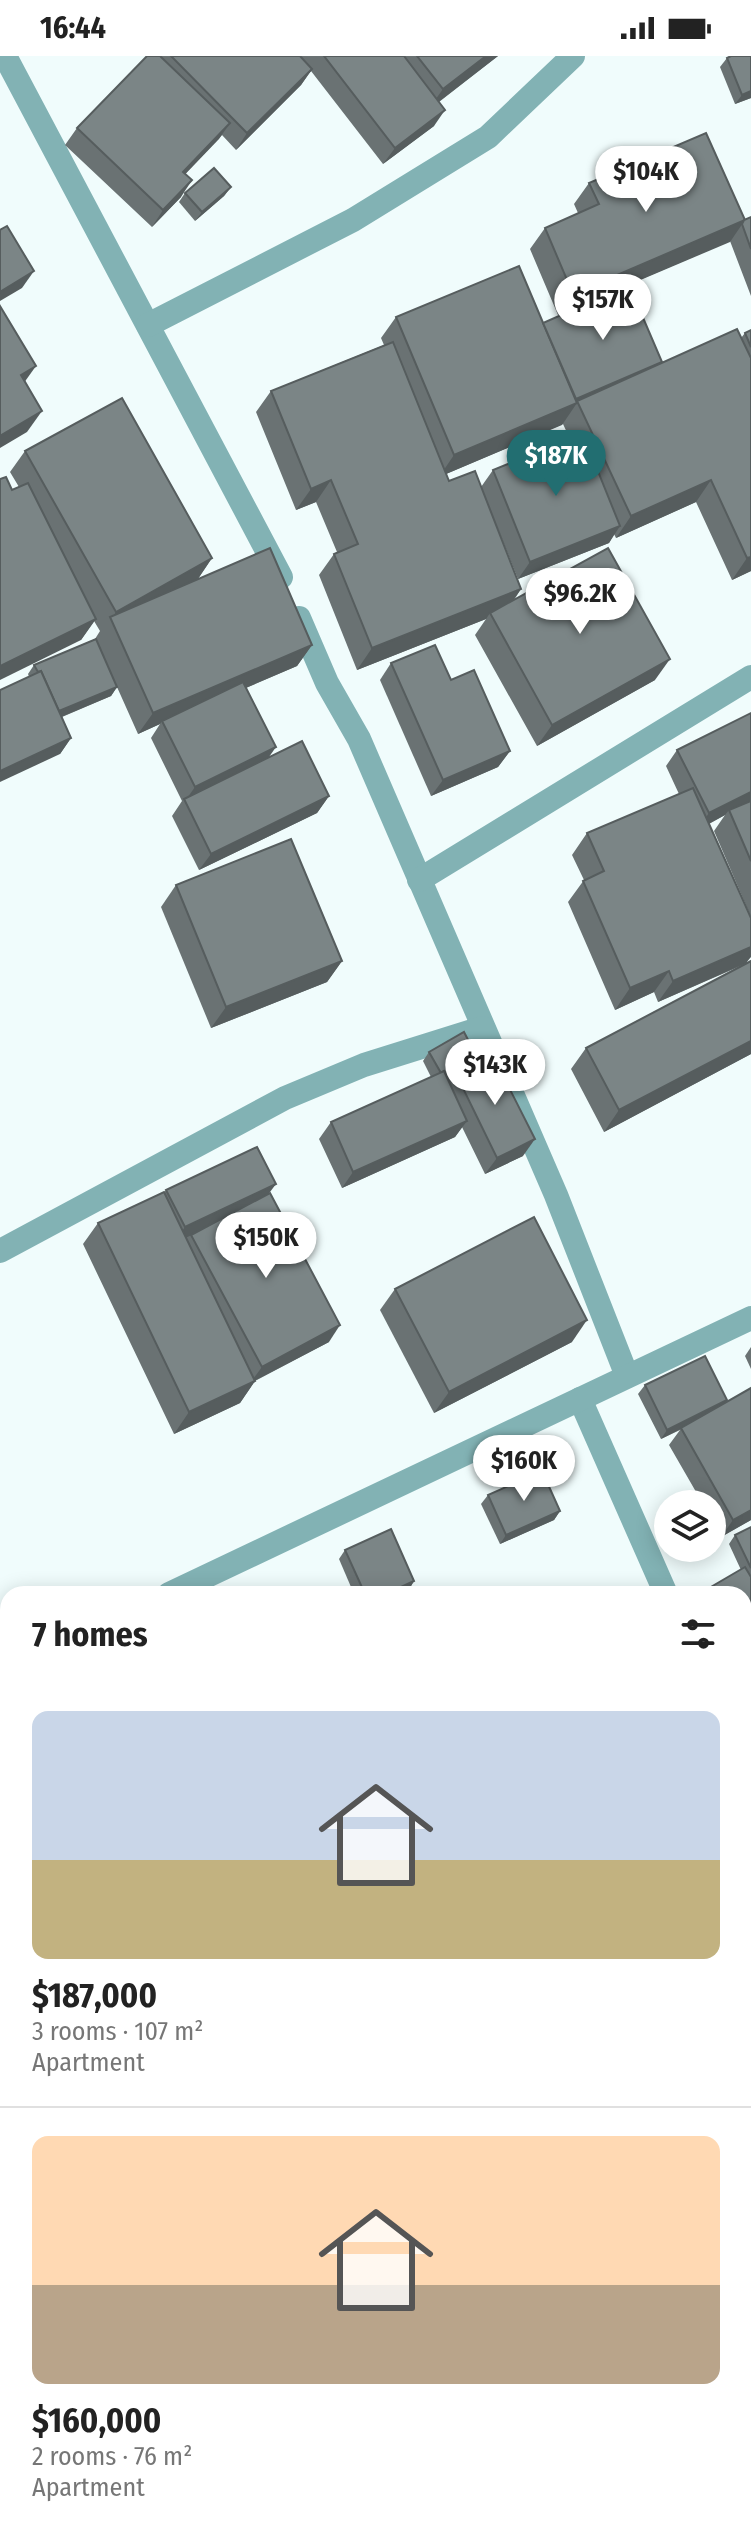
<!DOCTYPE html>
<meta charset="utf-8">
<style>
body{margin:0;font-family:"Fira Sans Condensed",sans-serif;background:#f6f6f6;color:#222;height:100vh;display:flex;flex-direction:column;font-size:30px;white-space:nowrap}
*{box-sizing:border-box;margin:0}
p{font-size:26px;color:#767676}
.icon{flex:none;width:44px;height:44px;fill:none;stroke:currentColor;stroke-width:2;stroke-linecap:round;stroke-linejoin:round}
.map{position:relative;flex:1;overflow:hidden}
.drawer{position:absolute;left:0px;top:1530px;width:752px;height:962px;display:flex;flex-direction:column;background:#fff;border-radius:24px 24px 0 0;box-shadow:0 4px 20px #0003}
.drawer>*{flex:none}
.controls{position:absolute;left:654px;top:1434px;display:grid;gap:16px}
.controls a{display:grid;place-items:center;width:72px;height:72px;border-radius:50%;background:#fff;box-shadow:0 4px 20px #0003;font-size:40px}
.price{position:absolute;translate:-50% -68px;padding:0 18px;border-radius:28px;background:#fff;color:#222;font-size:26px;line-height:52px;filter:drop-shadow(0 2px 4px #0008)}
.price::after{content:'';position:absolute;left:50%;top:48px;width:24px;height:18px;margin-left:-12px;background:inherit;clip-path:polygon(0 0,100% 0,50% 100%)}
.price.on{background:#226e71;color:#fff}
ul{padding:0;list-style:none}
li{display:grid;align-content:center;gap:16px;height:424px;padding:0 32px}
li+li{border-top:2px solid #e0e0e0}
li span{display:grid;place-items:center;height:248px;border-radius:16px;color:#555}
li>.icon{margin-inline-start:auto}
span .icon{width:144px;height:144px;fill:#fffc;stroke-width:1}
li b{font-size:34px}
h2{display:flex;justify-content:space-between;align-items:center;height:96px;padding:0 32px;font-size:34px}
.status{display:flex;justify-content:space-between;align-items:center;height:56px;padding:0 40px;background:#fff;direction:ltr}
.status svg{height:22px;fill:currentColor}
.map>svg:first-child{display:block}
</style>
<div class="status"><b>16:44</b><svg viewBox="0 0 49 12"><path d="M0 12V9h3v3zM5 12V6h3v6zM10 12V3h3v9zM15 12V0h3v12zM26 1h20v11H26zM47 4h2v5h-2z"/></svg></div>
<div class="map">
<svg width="751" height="2491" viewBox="0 0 751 2491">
<rect width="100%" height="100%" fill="#f0fcfc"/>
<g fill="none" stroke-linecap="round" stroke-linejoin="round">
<g stroke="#82b2b4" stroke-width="24">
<path d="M 5,0 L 281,521"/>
<path d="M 148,269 L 353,164 L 488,81 L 573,0"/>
<path d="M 299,562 L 327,627 L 359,683 L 556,1139 L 627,1320"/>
<path d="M 419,824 L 751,621"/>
<path d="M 0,1195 L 285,1042 L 364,1009 L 482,972"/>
<path d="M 580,1343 L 666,1538"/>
<path d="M 169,1538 L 751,1262"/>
<path d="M 0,1618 L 8,1614"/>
<path d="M 744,1712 L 751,1727"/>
<path d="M 744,2033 L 751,2029"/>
<path d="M 0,2189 L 8,2202"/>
<path d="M 152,2484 L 156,2491"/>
</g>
</g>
<g fill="#6a7273">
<path d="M 147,0 L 498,0 L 439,46 L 434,70 L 383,108 L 311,15 L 301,29 L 236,94 L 222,79 L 185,118 L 181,141 L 152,171 L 65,89 L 77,72 Z"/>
<path d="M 751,0 L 751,42 L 735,48 L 720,11 L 727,2 Z"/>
<path d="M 589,127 L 744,164 L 751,161 L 751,240 L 730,185 L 558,259 L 530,193 L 545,172 L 578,157 L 574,148 Z"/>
<path d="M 231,131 L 224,140 L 195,165 L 179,146 L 185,137 Z"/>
<path d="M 396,261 L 543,267 L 662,306 L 741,282 L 745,277 L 751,274 L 751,515 L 732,524 L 696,446 L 616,482 L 614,478 L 609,487 L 518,523 L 481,431 L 493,414 L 570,383 L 563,368 L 446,418 L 449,425 L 521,533 L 514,544 L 655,624 L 537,690 L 475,579 L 486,563 L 357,614 L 319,519 L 334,498 L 337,496 L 316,446 L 296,454 L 256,356 L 271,335 L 384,289 L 381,282 Z"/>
<path d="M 25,395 L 212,502 L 198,523 L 312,589 L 297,610 L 246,632 L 269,701 L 329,740 L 317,757 L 199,814 L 172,760 L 182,745 L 151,682 L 160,668 L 138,678 L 117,631 L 111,640 L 62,661 L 71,682 L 60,698 L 28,618 L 34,609 L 95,583 L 100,575 L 94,565 L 81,584 L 12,434 L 19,431 L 10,416 Z"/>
<path d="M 391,607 L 451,624 L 510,695 L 498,711 L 431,740 L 380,624 Z"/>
<path d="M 751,657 L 751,861 L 714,775 L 725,759 L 709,768 L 747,907 L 751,905 L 751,998 L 604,1076 L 571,1013 L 586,992 L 743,909 L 658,946 L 654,936 L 615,954 L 568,846 L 584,824 L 572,799 L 587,777 L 679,738 L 666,710 L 677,694 Z"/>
<path d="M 176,829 L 342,905 L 327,926 L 211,972 L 161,851 Z"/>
<path d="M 429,996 L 475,1009 L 523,1100 L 485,1118 L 462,1071 L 455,1081 L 342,1132 L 319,1083 L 331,1066 L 431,1021 L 423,1005 Z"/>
<path d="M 166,1134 L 270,1137 L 329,1286 L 255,1325 L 240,1347 L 174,1378 L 83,1188 L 98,1167 L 164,1137 Z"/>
<path d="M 395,1233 L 572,1286 L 434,1357 L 380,1254 Z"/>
<path d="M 751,1291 L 751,1313 L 745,1300 Z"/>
<path d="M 645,1329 L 727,1344 L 725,1347 L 751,1464 L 721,1481 L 712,1464 L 712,1448 L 703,1448 L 669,1389 L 680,1374 L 661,1383 L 638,1338 Z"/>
<path d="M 488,1439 L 560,1455 L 554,1464 L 500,1488 L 481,1448 Z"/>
<path d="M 751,1471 L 751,1617 L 744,1621 L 744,1538 L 702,1538 L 704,1535 L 741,1514 L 729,1488 L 735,1479 Z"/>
<path d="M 345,1494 L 414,1525 L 408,1535 L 400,1538 L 354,1538 L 339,1503 Z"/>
<path d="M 751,1627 L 751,1695 L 744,1681 L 744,1631 Z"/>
<path d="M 8,1881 L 8,1967 L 0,1971 L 0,1886 Z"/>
<path d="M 8,2395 L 8,2417 L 2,2403 Z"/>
<path d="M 277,2484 L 445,2484 L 448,2491 L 280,2491 Z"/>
<path d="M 552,2484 L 603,2484 L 590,2491 L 555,2491 Z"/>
<path d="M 623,2484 L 744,2484 L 751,2491 L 618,2491 Z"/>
</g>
<g fill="#565d5e">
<path d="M 486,0 L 498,0 L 428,54 L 443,33 Z"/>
<path d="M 312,13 L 301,29 L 236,94 L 247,77 Z"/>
<path d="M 751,35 L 751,42 L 735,48 L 742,39 Z"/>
<path d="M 445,54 L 434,70 L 383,108 L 395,92 Z"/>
<path d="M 230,67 L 219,83 L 171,133 L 183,116 Z"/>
<path d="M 192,124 L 181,141 L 152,171 L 163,154 Z"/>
<path d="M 231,131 L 224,140 L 195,165 L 202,156 Z"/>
<path d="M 745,164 L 730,186 L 558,259 L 573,238 Z"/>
<path d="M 34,215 L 22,232 L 0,245 L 0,236 Z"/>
<path d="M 662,306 L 577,345 L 577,347 L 562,369 L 439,421 L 454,399 L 573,344 Z"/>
<path d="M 36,310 L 21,331 L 21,319 Z"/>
<path d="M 42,355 L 27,376 L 0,392 L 0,380 Z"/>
<path d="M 331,424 L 316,446 L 296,454 L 311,433 Z"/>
<path d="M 711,424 L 696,446 L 616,482 L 631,460 Z"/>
<path d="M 620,470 L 609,487 L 518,523 L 530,506 Z"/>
<path d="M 751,501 L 751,515 L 732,524 L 747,502 Z"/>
<path d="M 212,502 L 197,524 L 111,564 L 116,556 Z"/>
<path d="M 521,533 L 506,554 L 490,557 L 486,563 L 357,614 L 372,592 Z"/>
<path d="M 96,563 L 81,584 L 0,624 L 0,610 Z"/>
<path d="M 312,589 L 297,610 L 163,667 L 162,665 L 160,668 L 138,678 L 153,657 Z"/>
<path d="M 670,603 L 655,624 L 537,690 L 552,669 Z"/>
<path d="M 117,631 L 111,640 L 49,666 L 56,657 Z"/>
<path d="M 71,682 L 60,698 L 0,726 L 0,715 Z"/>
<path d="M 276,691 L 264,708 L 185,745 L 195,731 Z"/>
<path d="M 510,695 L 498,711 L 431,740 L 443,724 Z"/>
<path d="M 751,736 L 751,746 L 729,754 L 725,759 L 697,774 L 709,757 Z"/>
<path d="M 329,740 L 317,757 L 199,814 L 211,798 Z"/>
<path d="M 751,891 L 751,901 L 746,907 L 658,946 L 673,925 Z"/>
<path d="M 342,905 L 327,926 L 211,972 L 226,951 Z"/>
<path d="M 669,915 L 654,936 L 615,954 L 630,932 Z"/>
<path d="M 751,985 L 751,998 L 604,1076 L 619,1054 Z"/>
<path d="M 478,1003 L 472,1012 L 456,1018 L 452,1023 L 437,1031 L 443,1022 Z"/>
<path d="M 467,1065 L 455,1081 L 342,1132 L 353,1116 Z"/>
<path d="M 535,1083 L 523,1100 L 485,1118 L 497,1102 Z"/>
<path d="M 276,1128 L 264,1144 L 173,1188 L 185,1171 Z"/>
<path d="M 587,1264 L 572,1286 L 434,1357 L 449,1336 Z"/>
<path d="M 340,1269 L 329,1286 L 250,1327 L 262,1311 Z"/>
<path d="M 255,1325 L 240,1347 L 174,1378 L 189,1356 Z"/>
<path d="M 727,1344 L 720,1353 L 661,1383 L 667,1374 Z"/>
<path d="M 751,1454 L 751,1464 L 721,1481 L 733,1464 Z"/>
<path d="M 560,1455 L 554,1464 L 500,1488 L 506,1479 Z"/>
<path d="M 414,1525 L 408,1535 L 400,1538 L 386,1538 Z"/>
<path d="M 751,1608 L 751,1617 L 744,1621 L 744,1616 Z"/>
<path d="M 8,1753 L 8,1759 L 0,1763 L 0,1759 L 3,1755 Z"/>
<path d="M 751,1933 L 751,1948 L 744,1951 L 744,1937 Z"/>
<path d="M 8,1960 L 8,1967 L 0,1971 Z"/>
<path d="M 8,2033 L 8,2039 L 0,2043 L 0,2037 Z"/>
<path d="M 751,2274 L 751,2282 L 744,2291 L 744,2278 Z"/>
<path d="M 751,2408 L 751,2419 L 744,2422 L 744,2412 Z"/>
<path d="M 578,2484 L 603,2484 L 590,2491 L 573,2491 Z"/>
</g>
<g fill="#7b8586" stroke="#565d5e" stroke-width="2">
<path d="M 147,0 L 160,0 L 230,67 L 183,116 L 192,124 L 163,154 L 77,72 Z"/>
<path d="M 171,0 L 300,0 L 312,13 L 247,77 Z"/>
<path d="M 324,0 L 404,0 L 445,54 L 395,92 Z"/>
<path d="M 417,0 L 486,0 L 443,33 Z"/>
<path d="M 731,0 L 751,0 L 751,35 L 742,39 L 727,2 Z"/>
<path d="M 706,77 L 745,164 L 573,238 L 545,172 L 599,148 L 589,127 Z"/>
<path d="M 214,112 L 231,131 L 202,156 L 185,137 Z"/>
<path d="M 751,161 L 751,193 L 742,168 L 744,164 Z"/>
<path d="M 7,170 L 34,215 L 0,236 L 0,174 Z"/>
<path d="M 519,210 L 577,347 L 454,399 L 396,261 Z"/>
<path d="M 629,229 L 662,306 L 576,343 L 543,267 Z"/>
<path d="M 0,250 L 36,310 L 21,319 L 42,355 L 0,380 Z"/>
<path d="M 737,273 L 751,302 L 751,501 L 747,502 L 711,424 L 631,460 L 577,345 Z"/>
<path d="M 751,274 L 751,291 L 745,277 Z"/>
<path d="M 393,286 L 449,425 L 475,415 L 521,533 L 372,592 L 334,498 L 358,488 L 331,424 L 311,433 L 271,335 Z"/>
<path d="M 122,342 L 212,502 L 116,556 L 25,395 Z"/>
<path d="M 583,378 L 620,470 L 530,506 L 493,414 Z"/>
<path d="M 6,421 L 12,434 L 28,427 L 96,563 L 0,610 L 0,423 Z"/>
<path d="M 270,492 L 312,589 L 153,657 L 110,561 Z"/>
<path d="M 608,492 L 670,603 L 552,669 L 490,557 Z"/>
<path d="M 96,583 L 117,631 L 59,655 L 41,615 L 38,616 L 34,609 Z"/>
<path d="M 435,589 L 451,624 L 474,614 L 510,695 L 443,724 L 391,607 Z"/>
<path d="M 41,615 L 71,682 L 0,715 L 0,634 Z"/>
<path d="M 243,626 L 276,691 L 195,731 L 162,665 Z"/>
<path d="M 751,657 L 751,736 L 709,757 L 677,694 Z"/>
<path d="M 302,685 L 329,740 L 211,798 L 184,743 Z"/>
<path d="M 693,732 L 751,862 L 751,891 L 673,925 L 669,915 L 630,932 L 583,825 L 604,815 L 587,777 Z"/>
<path d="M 751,745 L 751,805 L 729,754 Z"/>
<path d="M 291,783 L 342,905 L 226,951 L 176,829 Z"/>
<path d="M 751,905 L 751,985 L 619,1054 L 586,992 Z"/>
<path d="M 464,976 L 478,1003 L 447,1020 L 444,1015 L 441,1017 L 429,996 Z"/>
<path d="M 493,1000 L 535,1083 L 497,1102 L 456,1018 Z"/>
<path d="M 444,1015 L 467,1065 L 353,1116 L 331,1066 Z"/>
<path d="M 257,1091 L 276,1128 L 185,1171 L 166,1134 Z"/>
<path d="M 164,1136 L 255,1325 L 189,1356 L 98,1167 Z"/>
<path d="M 270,1137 L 340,1269 L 262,1311 L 191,1179 Z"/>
<path d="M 534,1161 L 587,1264 L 449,1336 L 395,1233 Z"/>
<path d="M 705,1300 L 727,1344 L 667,1374 L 645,1329 Z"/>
<path d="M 751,1332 L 751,1454 L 733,1464 L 681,1372 Z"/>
<path d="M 542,1415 L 560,1455 L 506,1479 L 488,1439 Z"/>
<path d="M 751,1471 L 751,1512 L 735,1479 Z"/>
<path d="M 391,1473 L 414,1525 L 386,1538 L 365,1538 L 345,1494 Z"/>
<path d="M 745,1511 L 751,1521 L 751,1608 L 749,1609 L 744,1601 L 744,1538 L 706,1538 L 704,1535 Z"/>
<path d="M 751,1627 L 751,1643 L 745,1630 Z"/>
<path d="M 8,1708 L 8,1753 L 3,1755 L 0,1748 L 0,1712 Z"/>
<path d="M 751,1825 L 751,1933 L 744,1937 L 744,1828 Z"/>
<path d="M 8,1881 L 8,1948 L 0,1933 L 0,1886 Z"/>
<path d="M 4,1993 L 8,2001 L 8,2033 L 0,2037 L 0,1994 Z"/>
<path d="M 744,2240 L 751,2253 L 751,2274 L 744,2278 Z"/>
<path d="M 751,2330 L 751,2408 L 744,2412 L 744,2334 Z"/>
<path d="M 751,2418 L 751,2491 L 750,2491 L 744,2479 L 744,2422 Z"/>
<path d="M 744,2481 L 749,2491 L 643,2491 L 639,2484 L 744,2484 Z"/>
<path d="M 302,2484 L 445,2484 L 448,2491 L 305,2491 Z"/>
</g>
</svg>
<div class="controls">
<a><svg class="icon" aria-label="layers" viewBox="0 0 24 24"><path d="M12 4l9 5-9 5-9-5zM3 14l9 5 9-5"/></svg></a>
</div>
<b class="price" style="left:646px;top:158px">$104K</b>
<b class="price" style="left:603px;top:286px">$157K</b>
<b class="price on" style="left:556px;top:442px">$187K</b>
<b class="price" style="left:580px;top:580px">$96.2K</b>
<b class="price" style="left:495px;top:1051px">$143K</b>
<b class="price" style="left:266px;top:1224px">$150K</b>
<b class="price" style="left:524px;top:1447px">$160K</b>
<section class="drawer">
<h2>7 homes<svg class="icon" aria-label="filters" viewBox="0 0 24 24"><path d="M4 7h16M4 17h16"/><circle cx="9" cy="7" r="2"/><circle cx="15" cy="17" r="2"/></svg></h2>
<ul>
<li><span style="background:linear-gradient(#c9d6e8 60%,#c2b280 0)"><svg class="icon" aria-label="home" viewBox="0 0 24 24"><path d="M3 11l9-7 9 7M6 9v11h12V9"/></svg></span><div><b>$187,000</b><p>3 rooms · 107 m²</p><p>Apartment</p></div></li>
<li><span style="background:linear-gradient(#ffd9b3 60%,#b9a48a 0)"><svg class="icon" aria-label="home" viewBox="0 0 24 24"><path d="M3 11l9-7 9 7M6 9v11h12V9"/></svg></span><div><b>$160,000</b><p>2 rooms · 76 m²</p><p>Apartment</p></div></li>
</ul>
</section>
</div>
